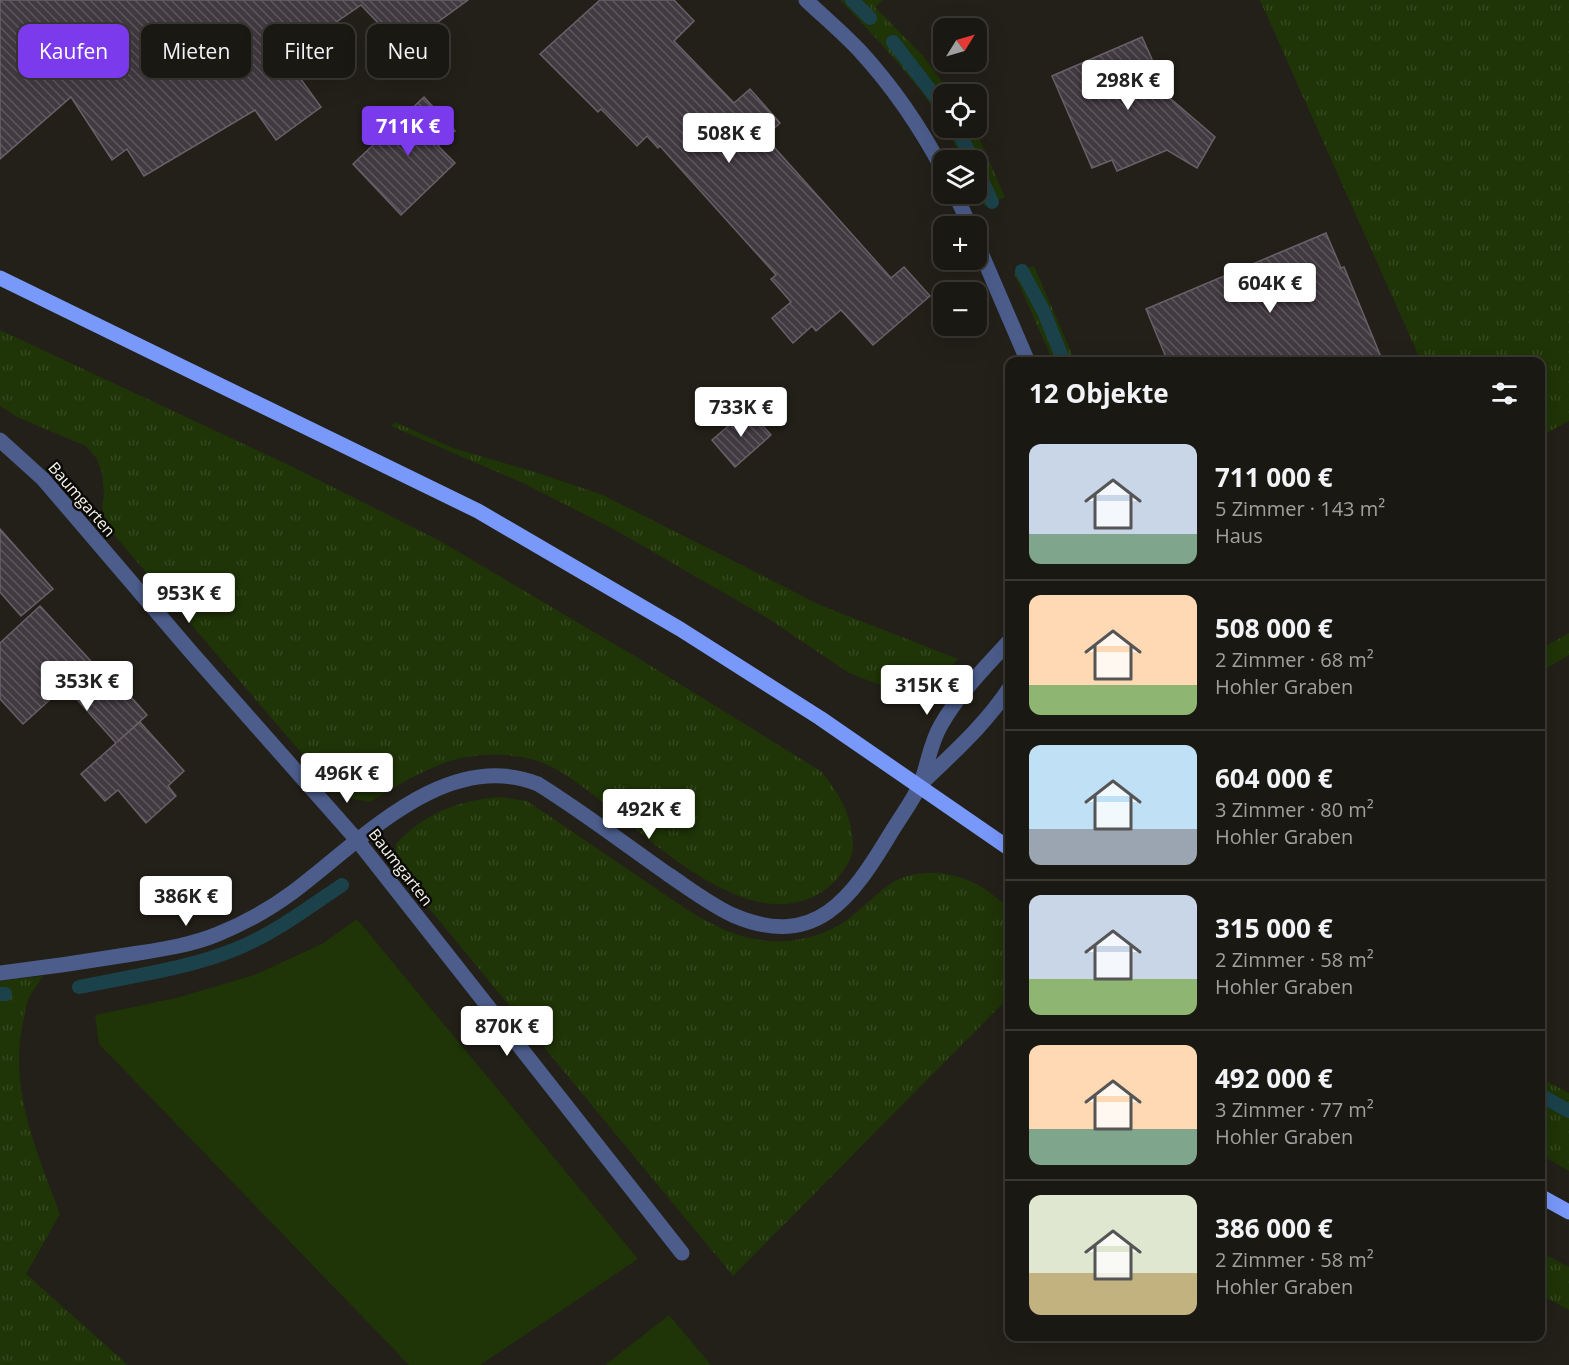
<!DOCTYPE html>
<html lang="de">
<meta charset="utf-8">
<style>
body{margin:0;font-family:"Open Sans",sans-serif;background:#23211b;color:#f1f3f6;height:100vh;display:flex;flex-direction:column;font-size:22px;white-space:nowrap}
*{box-sizing:border-box;margin:0}
p{font-size:20px;color:#9fa09f}
.icon{flex:none;width:33px;height:33px;fill:none;stroke:currentColor;stroke-width:2;stroke-linecap:round;stroke-linejoin:round}
.map{position:relative;flex:1;overflow:hidden}
.sheet{position:absolute;left:1005px;top:357px;width:540px;height:984px;display:flex;flex-direction:column;background:#1a1812;border-radius:12px;box-shadow:0 6px 24px #0002,0 0 0 2px #383732}
.sheet>*{flex:none}
.hud{position:absolute;left:18px;top:24px;width:570px;height:54px;display:flex;gap:12px}
.needle{width:39px;rotate:53deg}
.tools{position:absolute;left:933px;top:18px;display:grid;gap:12px}
.tools a{display:grid;place-items:center;width:54px;height:54px;border-radius:12px;background:#1a1812;box-shadow:0 6px 24px #0002,0 0 0 2px #383732;font-size:30px}
.price{position:absolute;translate:-50% -51px;padding:0 14px;border-radius:6px;background:#fff;color:#222;font-size:20px;line-height:39px;filter:drop-shadow(0 2px 3px #0008)}
.price::after{content:'';position:absolute;left:50%;top:36px;width:18px;height:14px;margin-left:-9px;background:inherit;clip-path:polygon(0 0,100% 0,50% 100%)}
.price.on{background:#7c3aed;color:#fff}
ul{padding:0;list-style:none}
li{display:flex;align-items:center;gap:18px;height:150px;padding:0 24px}
li+li{border-top:2px solid #383732}
li span{display:grid;place-items:center;flex:none;width:168px;height:120px;border-radius:12px;color:#555}
li>.icon{margin-inline-start:auto}
span .icon{width:72px;height:72px;fill:#fffc;stroke-width:1}
li b{font-size:26px}
h2{display:flex;justify-content:space-between;align-items:center;height:72px;padding:0 24px;font-size:26px}
.pill{padding:0 21px;border-radius:12px;background:#1a1812;box-shadow:0 6px 24px #0002,0 0 0 2px #383732;font-size:21px;line-height:54px}
.pill.on{background:#7c3aed;color:#fff}
.map>svg:first-child{display:block}
</style>
<div class="map">
<svg width="1569" height="1365" viewBox="0 0 1569 1365">
<defs>
<pattern id="grass-tufts" width="24" height="20" patternUnits="userSpaceOnUse" patternTransform="scale(1.5)"><rect width="24" height="20" fill="#1f3407"/><path d="M3 7l-1-3M5 7V3M7 7l1-3M15 17l-1-3M17 17v-4M19 17l1-3" fill="none" stroke="#35481f"/></pattern>
<pattern id="building-back-hatch" width="6" height="6" patternUnits="userSpaceOnUse" patternTransform="scale(1.5)"><rect width="6" height="6" fill="#423a41"/><path d="M-1 5l2 2M0 0l6 6M5-1l2 2" fill="none" stroke="#5e575d"/></pattern>
</defs>
<rect width="100%" height="100%" fill="#222018"/>
<g fill="url(#grass-tufts)">
<path d="M 840,0 L 883,0 L 875,7 L 924,57 L 951,94 L 944,94 L 943,123 C 914,77 877,39 840,0 Z"/>
<path d="M 1260,0 L 1569,0 L 1569,421 L 1541,436 L 1540,362 L 1421,361 Z"/>
<path d="M 946,128 L 972,128 L 980,140 L 1005,197 L 984,206 L 977,189 L 976,160 L 963,160 Z"/>
<path d="M 1034,266 L 1075,361 L 1053,361 L 1014,273 Z"/>
<path d="M 0,330 L 291,466 L 440,541 L 638,658 L 822,772 C 841,798 849,808 853,841 C 855,857 843,873 832,884 C 776,934 701,880 654,844 C 623,820 567,767 531,759 C 465,744 424,769 370,802 L 343,797 L 323,778 L 108,528 L 102,508 L 104,495 L 102,473 L 97,459 L 86,446 L 17,417 L 0,406 Z"/>
<path d="M 395,422 L 453,448 L 538,473 L 603,495 L 820,605 L 958,659 L 937,681 L 918,688 L 896,689 L 872,682 L 849,673 L 769,619 L 617,531 L 523,483 L 391,426 Z"/>
<path d="M 1569,633 L 1569,655 L 1541,671 L 1541,649 Z"/>
<path d="M 500,797 L 527,801 C 563,825 598,849 633,873 C 674,900 719,938 770,941 C 797,943 825,935 847,920 C 863,908 880,889 897,880 C 922,868 953,872 976,884 C 988,890 999,900 1009,908 L 1009,997 L 733,1276 L 404,878 L 396,858 L 396,844 C 424,813 459,800 500,797 Z"/>
<path d="M 43,976 C 38,984 32,991 28,1000 C 26,1005 25,1012 24,1018 C 7,1086 37,1151 60,1214 L 26,1274 L 128,1365 L 0,1365 L 0,981 Z"/>
<path d="M 1541,1078 L 1569,1093 L 1569,1171 L 1541,1155 Z"/>
<path d="M 1540,1252 L 1569,1267 L 1569,1310 L 1541,1295 Z"/>
</g>
<g fill="#1f3407">
<path d="M 357,919 L 638,1259 L 480,1365 L 409,1365 L 99,1044 L 95,1015 L 176,998 L 254,975 L 322,944 Z"/>
<path d="M 669,1315 L 711,1365 L 605,1365 Z"/>
</g>
<g fill="none" stroke-linecap="round" stroke-linejoin="round">
<g stroke="#1b424b" stroke-width="14">
<path d="M 852,0 L 870,18"/>
<path d="M 893,42 L 944,108"/>
<path d="M 956,128 L 973,160"/>
<path d="M 976,168 L 992,202"/>
<path d="M 1022,271 L 1044,312 L 1064,362"/>
<path d="M 79,987 C 131,976 187,969 236,949 C 275,933 308,908 342,885"/>
<path d="M 0,994 L 5,994"/>
<path d="M 1540,1095 L 1569,1111"/>
</g>
</g>
<g fill="url(#building-back-hatch)" stroke="#696169" stroke-width="1.5">
<path d="M 0,0 L 468,0 L 402,48 L 361,5 L 289,55 L 304,75 L 300,78 L 321,107 L 276,140 L 255,110 L 144,176 L 127,149 L 112,160 L 71,97 L 0,159 Z"/>
<path d="M 600,0 L 674,0 L 694,21 L 674,41 L 734,103 L 750,89 L 780,123 L 765,137 L 891,278 L 904,267 L 930,296 L 873,345 L 841,310 L 816,331 L 812,326 L 793,343 L 772,318 L 791,302 L 771,279 L 776,275 L 660,146 L 658,148 L 647,136 L 637,146 L 601,109 L 598,112 L 540,54 Z"/>
<path d="M 1142,37 L 1160,77 L 1150,81 L 1215,137 L 1197,168 L 1167,150 L 1117,171 L 1112,160 L 1092,168 L 1052,76 Z"/>
<path d="M 424,97 L 455,131 L 438,146 L 455,163 L 401,215 L 353,164 Z"/>
<path d="M 1326,233 L 1341,268 L 1344,267 L 1383,362 L 1168,362 L 1146,309 Z"/>
<path d="M 748,409 L 771,435 L 735,467 L 712,440 Z"/>
<path d="M 0,529 L 53,589 L 21,616 L 0,592 Z"/>
<path d="M 40,606 L 112,684 L 116,680 L 147,715 L 117,742 L 140,722 L 184,771 L 168,786 L 176,796 L 146,823 L 118,790 L 105,801 L 81,774 L 116,743 L 65,686 L 23,724 L 0,699 L 0,643 Z"/>
</g>
<g fill="none" stroke-linecap="round" stroke-linejoin="round">
<g stroke="#4c5d8c" stroke-width="15">
<path d="M 806,0 C 824,17 843,33 860,51 C 893,87 921,128 944,172"/>
<path d="M 955,194 L 970,226"/>
<path d="M 976,241 L 1028,362"/>
<path d="M 0,440 L 43,479 L 191,652 L 357,840 L 682,1253"/>
<path d="M 922,783 C 953,753 986,724 1010,687"/>
<path d="M 0,973 C 42,968 84,962 126,955 C 157,950 189,946 218,934 C 245,923 270,909 293,892 C 360,842 446,747 538,784 C 583,812 626,845 669,875 C 690,889 712,906 735,916 C 816,950 852,897 889,836 C 899,819 912,802 920,785 C 928,765 930,743 941,725 C 959,693 986,667 1010,640"/>
</g>
<g stroke="#7898fa" stroke-width="15">
<path d="M 0,278 L 478,511 L 680,629 L 820,718 L 1010,849"/>
<path d="M 1540,1196 L 1569,1212"/>
</g>
</g>
<g text-anchor="middle" dominant-baseline="central" stroke-width="5" stroke-linejoin="round" paint-order="stroke">
<g font-size="16" fill="#f6f4ef" stroke="#0b0a06">
<text transform="translate(82 499) rotate(49)">Baumgarten</text>
<text transform="translate(401 867) rotate(52)">Baumgarten</text>
</g>
</g>
</svg>
<div class="tools">
<a><svg class="needle" viewBox="-14 -14 28 28"><path d="M0-13l5 13h-10z" fill="#e53935"/><path d="M0 13l5-13h-10z" fill="#9fa09f"/></svg></a>
<a><svg class="icon" aria-label="locate" viewBox="0 0 24 24"><circle cx="12" cy="12" r="6"/><path d="M12 2v4M12 18v4M2 12h4M18 12h4"/></svg></a>
<a><svg class="icon" aria-label="layers" viewBox="0 0 24 24"><path d="M12 4l9 5-9 5-9-5zM3 14l9 5 9-5"/></svg></a>
<a>+</a>
<a>−</a>
</div>
<b class="price" style="left:1128px;top:111px">298K €</b>
<b class="price on" style="left:408px;top:157px">711K €</b>
<b class="price" style="left:729px;top:164px">508K €</b>
<b class="price" style="left:1270px;top:314px">604K €</b>
<b class="price" style="left:741px;top:438px">733K €</b>
<b class="price" style="left:189px;top:624px">953K €</b>
<b class="price" style="left:87px;top:712px">353K €</b>
<b class="price" style="left:927px;top:716px">315K €</b>
<b class="price" style="left:347px;top:804px">496K €</b>
<b class="price" style="left:649px;top:840px">492K €</b>
<b class="price" style="left:186px;top:927px">386K €</b>
<b class="price" style="left:507px;top:1057px">870K €</b>
<div class="hud">
<a class="pill on">Kaufen</a>
<a class="pill">Mieten</a>
<a class="pill">Filter</a>
<a class="pill">Neu</a>
</div>
<section class="sheet">
<h2>12 Objekte<svg class="icon" aria-label="filters" viewBox="0 0 24 24"><path d="M4 7h16M4 17h16"/><circle cx="9" cy="7" r="2"/><circle cx="15" cy="17" r="2"/></svg></h2>
<ul>
<li><span style="background:linear-gradient(#c9d6e8 75%,#7fa58c 0)"><svg class="icon" aria-label="home" viewBox="0 0 24 24"><path d="M3 11l9-7 9 7M6 9v11h12V9"/></svg></span><div><b>711 000 €</b><p>5 Zimmer · 143 m²</p><p>Haus</p></div></li>
<li><span style="background:linear-gradient(#ffd9b3 75%,#8fb573 0)"><svg class="icon" aria-label="home" viewBox="0 0 24 24"><path d="M3 11l9-7 9 7M6 9v11h12V9"/></svg></span><div><b>508 000 €</b><p>2 Zimmer · 68 m²</p><p>Hohler Graben</p></div></li>
<li><span style="background:linear-gradient(#bfe0f5 70%,#9aa5b1 0)"><svg class="icon" aria-label="home" viewBox="0 0 24 24"><path d="M3 11l9-7 9 7M6 9v11h12V9"/></svg></span><div><b>604 000 €</b><p>3 Zimmer · 80 m²</p><p>Hohler Graben</p></div></li>
<li><span style="background:linear-gradient(#c9d6e8 70%,#8fb573 0)"><svg class="icon" aria-label="home" viewBox="0 0 24 24"><path d="M3 11l9-7 9 7M6 9v11h12V9"/></svg></span><div><b>315 000 €</b><p>2 Zimmer · 58 m²</p><p>Hohler Graben</p></div></li>
<li><span style="background:linear-gradient(#ffd9b3 70%,#7fa58c 0)"><svg class="icon" aria-label="home" viewBox="0 0 24 24"><path d="M3 11l9-7 9 7M6 9v11h12V9"/></svg></span><div><b>492 000 €</b><p>3 Zimmer · 77 m²</p><p>Hohler Graben</p></div></li>
<li><span style="background:linear-gradient(#dfe7d0 65%,#c2b280 0)"><svg class="icon" aria-label="home" viewBox="0 0 24 24"><path d="M3 11l9-7 9 7M6 9v11h12V9"/></svg></span><div><b>386 000 €</b><p>2 Zimmer · 58 m²</p><p>Hohler Graben</p></div></li>
</ul>
</section>
</div>
